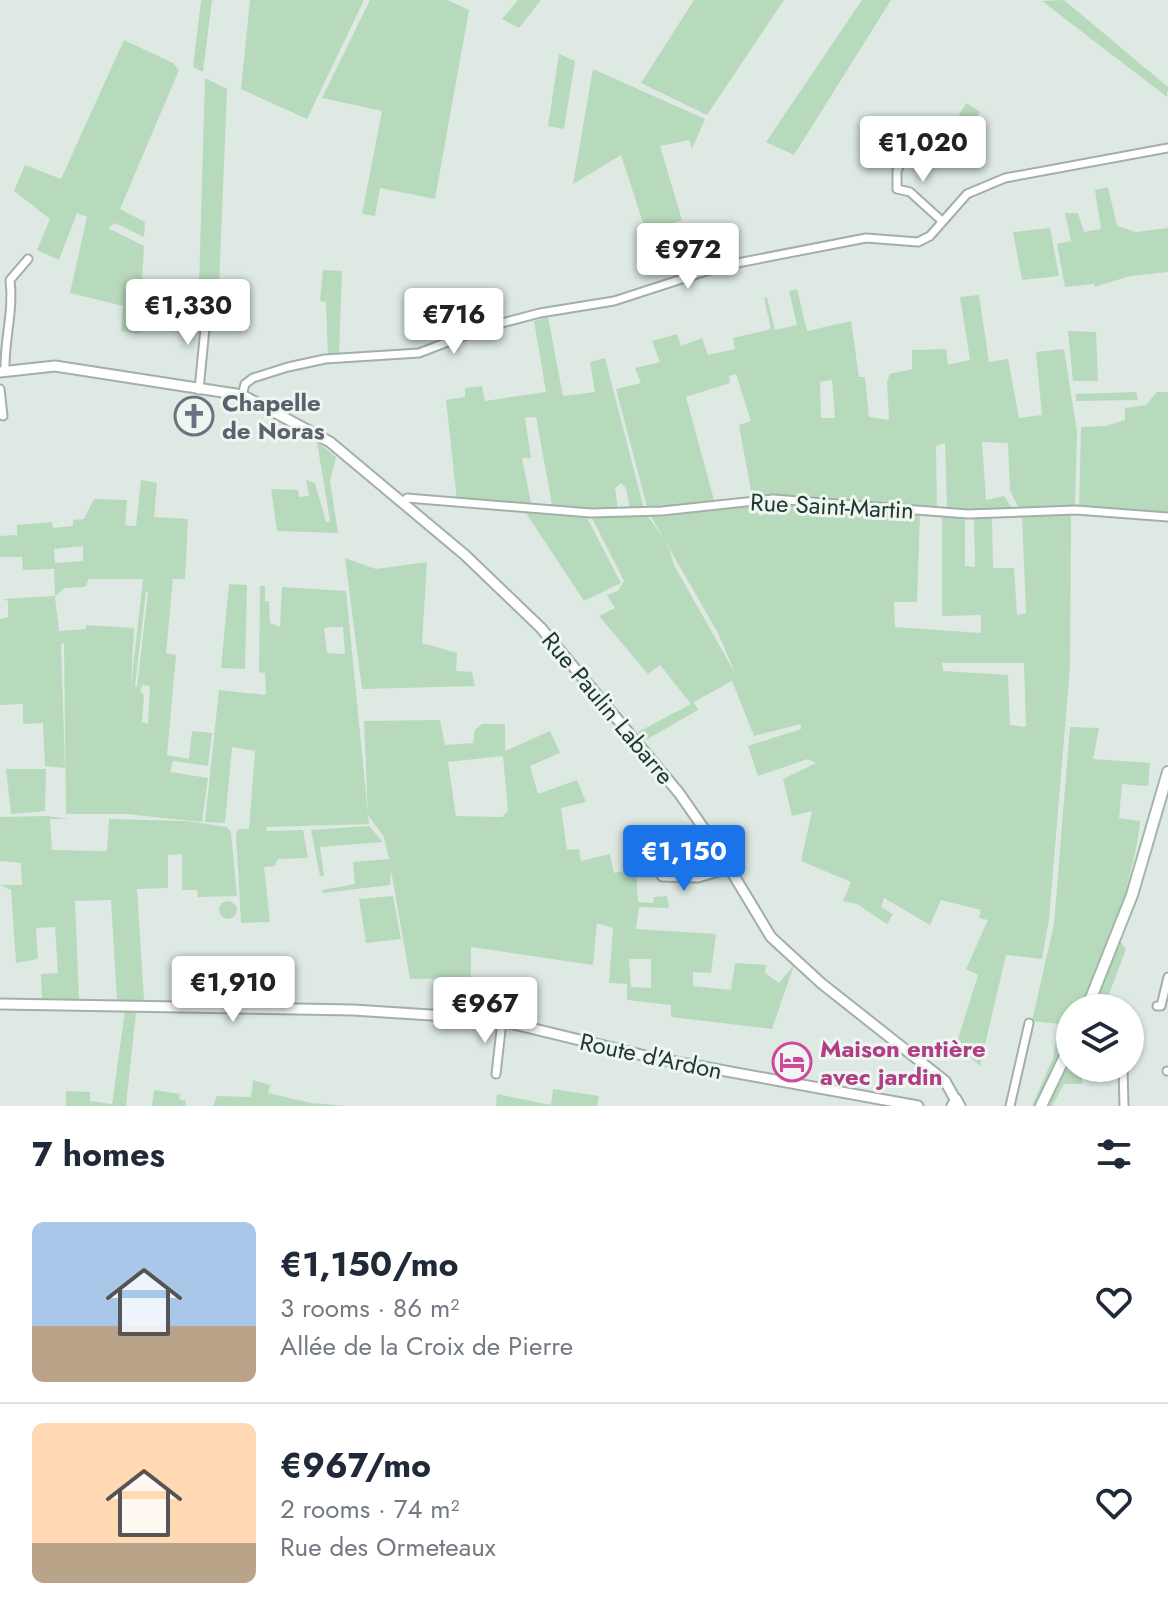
<!DOCTYPE html>
<meta charset="utf-8">
<style>
body{margin:0;font-family:Jost,sans-serif;background:#f6f6f7;color:#1f2937;height:100vh;display:flex;flex-direction:column;font-size:30px;white-space:nowrap}
*{box-sizing:border-box;margin:0}
p{font-size:26px;color:#747a83}
.icon{flex:none;width:44px;height:44px;fill:none;stroke:currentColor;stroke-width:2;stroke-linecap:round;stroke-linejoin:round}
.map{position:relative;height:1106px;overflow:hidden}
.side{display:flex;flex-direction:column;background:#fff;flex:1}
.side>*{flex:none}
.buttons{position:absolute;left:1056px;top:994px;display:grid;gap:16px}
.buttons a{display:grid;place-items:center;width:88px;height:88px;border-radius:50%;background:#fff;box-shadow:0 2px 6px #0004;font-size:40px}
.price{position:absolute;translate:-50% -68px;padding:0 18px;border-radius:8px;background:#fff;color:#222;font-size:26px;line-height:52px;filter:drop-shadow(0 2px 4px #0008)}
.price::after{content:'';position:absolute;left:50%;top:48px;width:24px;height:18px;margin-left:-12px;background:inherit;clip-path:polygon(0 0,100% 0,50% 100%)}
.price.current{background:#1a73e8;color:#fff}
ul{padding:0;list-style:none}
li{display:flex;align-items:center;gap:24px;height:200px;padding:0 32px}
li+li{border-top:2px solid #e0e1e3}
li span{display:grid;place-items:center;flex:none;width:224px;height:160px;border-radius:12px;color:#555}
li>.icon{margin-inline-start:auto}
span .icon{width:96px;height:96px;fill:#fffc;stroke-width:1}
li b{font-size:34px}
h2{display:flex;justify-content:space-between;align-items:center;height:96px;padding:0 32px;font-size:34px}
.map>svg:first-child{display:block}
</style>
<div class="map">
<svg width="1168" height="1106" viewBox="0 0 1168 1106">
<rect width="100%" height="100%" fill="#dee9e3"/>
<g fill="#b8dabc" fill-rule="evenodd">
<path d="M 201,0 L 212,0 L 203,72 L 193,67 Z"/>
<path d="M 250,0 L 364,0 L 307,119 L 241,89 Z"/>
<path d="M 370,0 L 447,0 L 469,10 L 435,199 L 380,188 L 375,216 L 362,214 L 382,111 L 322,98 Z"/>
<path d="M 518,0 L 541,0 L 519,28 L 502,19 Z"/>
<path d="M 694,0 L 784,0 L 707,115 L 641,83 Z"/>
<path d="M 862,0 L 891,0 L 794,155 L 766,142 Z"/>
<path d="M 1064,0 L 1168,87 L 1167,97 L 1042,1 Z"/>
<path d="M 124,40 L 173,63 L 179,70 L 120,209 L 145,222 L 144,237 L 115,223 L 108,228 L 144,246 L 139,334 L 121,331 L 123,306 L 70,293 L 87,217 L 77,213 L 59,260 L 37,250 L 50,219 L 14,191 L 25,165 L 61,179 Z"/>
<path d="M 559,54 L 575,61 L 564,129 L 548,126 Z"/>
<path d="M 593,69 L 705,119 L 692,149 L 689,140 L 660,146 L 682,220 L 646,232 L 621,155 L 573,184 Z"/>
<path d="M 205,78 L 227,89 L 219,287 L 199,286 Z"/>
<path d="M 966,103 L 980,112 L 964,139 L 950,131 Z"/>
<path d="M 1108,187 L 1117,226 L 1136,232 L 1168,228 L 1168,272 L 1130,276 L 1095,287 L 1094,284 L 1065,287 L 1057,244 L 1071,241 L 1065,213 L 1078,213 L 1084,232 L 1101,229 L 1095,190 Z"/>
<path d="M 1050,228 L 1059,276 L 1022,280 L 1013,232 Z"/>
<path d="M 323,270 L 342,271 L 339,355 L 328,356 L 326,302 L 320,301 Z"/>
<path d="M 797,289 L 807,331 L 851,321 L 859,377 L 865,377 L 869,417 L 889,420 L 887,381 L 890,374 L 912,369 L 912,350 L 946,349 L 948,365 L 970,360 L 960,297 L 979,295 L 989,362 L 1008,359 L 1019,418 L 1042,415 L 1036,352 L 1064,349 L 1077,432 L 1075,508 L 1019,509 L 1010,490 L 1008,443 L 982,442 L 986,500 L 1004,496 L 1013,510 L 947,510 L 945,443 L 936,446 L 937,510 L 752,497 L 739,425 L 751,421 L 736,374 L 729,376 L 730,383 L 686,397 L 714,500 L 648,511 L 616,389 L 641,383 L 635,368 L 660,362 L 652,341 L 677,334 L 681,346 L 702,338 L 708,355 L 735,349 L 733,338 L 771,329 L 764,298 L 767,297 L 775,330 L 797,325 L 789,291 ZM 832,380 L 835,418 L 821,418 L 820,382 Z"/>
<path d="M 548,317 L 563,396 L 595,392 L 590,362 L 605,358 L 644,509 L 630,510 L 626,488 L 621,483 L 615,488 L 618,510 L 553,510 L 536,417 L 525,418 L 531,458 L 522,458 L 532,508 L 457,501 L 446,400 L 465,397 L 465,388 L 482,386 L 485,401 L 546,392 L 534,321 Z"/>
<path d="M 1068,331 L 1096,332 L 1098,381 L 1073,381 Z"/>
<path d="M 1136,392 L 1138,400 L 1076,401 L 1076,394 Z"/>
<path d="M 1157,392 L 1168,392 L 1168,515 L 1079,508 L 1081,427 L 1106,426 L 1125,420 L 1125,408 L 1146,405 Z"/>
<path d="M 317,442 L 336,457 L 330,481 L 338,533 L 277,531 L 271,489 L 298,490 L 299,497 L 309,496 L 306,480 L 315,483 L 326,522 L 330,521 Z"/>
<path d="M 141,480 L 157,483 L 154,517 L 188,519 L 185,579 L 173,579 L 166,653 L 176,655 L 167,755 L 189,759 L 192,731 L 212,733 L 208,766 L 173,761 L 170,772 L 208,778 L 202,822 L 126,814 L 66,814 L 64,643 L 61,644 L 65,768 L 45,766 L 43,723 L 23,724 L 23,704 L 0,705 L 0,619 L 8,617 L 8,601 L 3,599 L 55,596 L 54,569 L 23,570 L 22,557 L 0,557 L 0,536 L 17,535 L 17,525 L 52,522 L 53,528 L 73,526 L 73,520 L 84,519 L 94,499 L 127,500 L 125,525 L 136,526 ZM 83,546 L 83,561 L 55,563 L 54,549 ZM 89,579 L 143,579 L 131,686 L 134,628 L 86,625 L 86,629 L 59,631 L 55,597 L 64,588 L 85,587 ZM 146,592 L 148,592 L 137,687 L 135,686 ZM 143,685 L 150,686 L 148,724 L 142,722 L 144,696 L 140,690 Z"/>
<path d="M 753,502 L 760,516 L 767,513 L 770,503 L 920,514 L 917,602 L 894,602 L 895,627 L 981,633 L 981,615 L 942,616 L 942,515 L 965,516 L 965,566 L 975,567 L 974,516 L 992,517 L 993,568 L 1014,568 L 1017,615 L 1026,613 L 1022,515 L 1071,516 L 1070,667 L 1049,919 L 1042,959 L 1006,955 L 980,1066 L 956,1045 L 978,975 L 966,969 L 988,920 L 979,918 L 981,910 L 941,900 L 930,925 L 884,898 L 881,907 L 893,914 L 887,924 L 857,904 L 843,901 L 851,882 L 801,861 L 812,811 L 792,816 L 783,779 L 816,763 L 808,759 L 758,776 L 748,746 L 801,729 L 801,724 L 754,736 L 732,681 L 694,702 L 698,710 L 646,740 L 638,732 L 691,704 L 660,665 L 648,674 L 599,616 L 615,608 L 607,595 L 618,591 L 624,581 L 591,516 L 647,515 L 668,545 L 674,565 L 735,673 L 718,633 L 650,515 ZM 942,663 L 1024,663 L 1026,727 L 1010,725 L 1008,675 L 943,671 Z"/>
<path d="M 526,513 L 586,516 L 621,583 L 584,601 Z"/>
<path d="M 345,558 L 376,569 L 427,562 L 422,643 L 457,653 L 456,671 L 472,672 L 475,686 L 362,689 Z"/>
<path d="M 229,584 L 247,585 L 245,669 L 221,668 Z"/>
<path d="M 260,586 L 265,586 L 265,601 L 269,601 L 270,623 L 280,627 L 282,587 L 346,591 L 369,824 L 266,827 L 267,831 L 303,830 L 308,858 L 278,859 L 275,866 L 264,867 L 270,922 L 241,923 L 236,834 L 239,829 L 249,829 L 255,751 L 232,747 L 225,823 L 205,822 L 219,690 L 266,695 L 265,673 L 259,672 ZM 330,627 L 343,627 L 345,654 L 327,653 L 324,628 Z"/>
<path d="M 440,720 L 445,745 L 473,743 L 475,730 L 482,724 L 505,724 L 505,751 L 550,731 L 560,753 L 530,766 L 538,794 L 577,780 L 586,802 L 561,808 L 567,850 L 579,849 L 581,861 L 610,854 L 614,873 L 636,869 L 638,902 L 653,903 L 654,897 L 667,896 L 669,908 L 639,907 L 636,929 L 716,934 L 711,973 L 693,972 L 693,986 L 731,990 L 735,963 L 766,965 L 765,973 L 779,983 L 794,965 L 772,1029 L 671,1017 L 671,1005 L 627,1000 L 627,984 L 609,983 L 613,928 L 597,923 L 593,965 L 471,947 L 471,978 L 410,979 L 391,870 L 390,885 L 323,893 L 322,890 L 355,884 L 353,862 L 389,859 L 384,837 L 368,815 L 364,721 ZM 503,756 L 508,811 L 502,817 L 456,816 L 448,762 ZM 629,959 L 651,959 L 651,988 L 631,987 Z"/>
<path d="M 1070,727 L 1099,728 L 1093,759 L 1150,763 L 1148,786 L 1122,784 L 1119,818 L 1140,821 C 1137,860 1122,896 1116,936 L 1126,949 L 1104,1008 L 1070,1008 L 1070,1068 L 1083,1068 L 1082,1084 L 1064,1084 L 1052,1106 L 1032,1106 L 1053,1058 L 1059,1024 L 1032,1021 L 1054,924 Z"/>
<path d="M 6,769 L 46,769 L 45,811 L 11,814 Z"/>
<path d="M 48,816 L 70,819 L 50,819 L 52,850 L 107,851 L 109,819 L 186,821 L 227,827 L 231,832 L 237,896 L 198,897 L 197,890 L 182,890 L 182,854 L 168,855 L 168,888 L 137,889 L 144,1000 L 117,1000 L 111,900 L 75,901 L 79,999 L 42,999 L 41,974 L 58,973 L 55,927 L 36,928 L 38,959 L 16,963 L 11,890 L 0,885 L 22,885 L 21,863 L 0,861 L 0,817 Z"/>
<path d="M 369,826 L 383,842 L 320,847 L 324,876 L 320,876 L 311,830 Z"/>
<path d="M 393,896 L 401,939 L 366,943 L 359,899 Z"/>
<circle cx="228" cy="910" r="9"/>
<path d="M 125,1011 L 136,1012 L 126,1106 L 66,1106 L 66,1091 L 90,1092 L 90,1101 L 112,1104 Z"/>
<path d="M 253,1080 L 270,1085 L 268,1093 L 311,1103 L 347,1106 L 213,1106 L 217,1096 L 251,1097 Z"/>
<path d="M 553,1089 L 599,1096 L 597,1106 L 496,1106 L 497,1094 L 551,1105 Z"/>
<path d="M 154,1090 L 180,1094 L 179,1099 L 186,1101 L 185,1106 L 152,1106 Z"/>
</g>
<g fill="none" stroke-linecap="round" stroke-linejoin="round">
<g stroke="#a1b0a9" stroke-width="11">
<g id="minor">
<path d="M 908,147 L 897,171 L 897,189 L 910,192 L 942,221"/>
<path d="M 5,371 C 4,340 14,311 10,280 L 28,259"/>
<path d="M 0,389 L 3,416"/>
<path d="M 199,390 L 205,328 L 210,326"/>
<path d="M 242,395 L 245,384 L 253,378 L 288,367 L 325,359 L 419,353 L 487,327 L 540,313 L 614,301 L 722,266 L 866,238 L 918,242 L 930,236 L 967,194 L 1005,178 L 1168,148"/>
<path d="M 403,502 L 407,498 L 591,513 L 662,511 L 773,499 L 968,514 L 1076,510 L 1168,517"/>
<path d="M 657,866 L 662,877 L 698,878 L 730,869"/>
<path d="M 1157,1006 L 1161,1006 L 1168,977"/>
<path d="M 1123,1068 L 1124,1106"/>
<path d="M 1167,1071 L 1168,1071"/>
<path d="M 496,1074 L 502,1021"/>
<path d="M 1010,1106 L 1029,1023"/>
</g>
</g>
<g stroke="#a1b0a9" stroke-width="13">
<g id="tertiary">
<path d="M 0,372 L 55,366 L 242,395 L 330,442 L 465,555 L 541,628 L 679,793 L 716,846 L 771,937 L 821,983 L 945,1081 L 955,1099"/>
<path d="M 0,1004 L 353,1010 L 493,1019 L 654,1058 L 918,1106"/>
<path d="M 952,1106 L 956,1099 L 960,1106"/>
</g>
</g>
<g stroke="#a0b7ac" stroke-width="14">
<g id="secondary">
<path d="M 1087,1008 L 1132,895 L 1168,772"/>
<path d="M 1041,1106 L 1070,1046"/>
</g>
</g>
<use href="#minor" stroke="#fff" stroke-width="7"/>
<use href="#tertiary" stroke="#fff" stroke-width="9"/>
<use href="#secondary" stroke="#fff" stroke-width="10"/>
</g>
<defs>
<g id="church-ring" transform="scale(2)"><circle r="9.5" fill="#eef6f1" stroke="#6b7280" stroke-width="1.5"/><path d="M-1.2-6h2.4v3.5h3.3v2.4h-3.3V6h-2.4V-.1h-3.3v-2.4h3.3Z" fill="#6b7280"/></g>
<g id="hotel-ring" transform="scale(2)"><circle r="9.5" fill="#eef6f1" stroke="#d1479c" stroke-width="1.5"/><path d="M-6-4.5h1.5V1H6V5H4.5V3h-9V5H-6ZM-4 0a1.8 1.8 0 1 1 3.6 0ZM.5 0V-2.5h3Q6-2.5 6 0Z" fill="#d1479c"/></g>
</defs>
<g fill-rule="evenodd">
<use href="#church-ring" x="194" y="416"/>
<use href="#hotel-ring" x="792" y="1062"/>
</g>
<g text-anchor="middle" dominant-baseline="central" stroke-width="6" stroke-linejoin="round" paint-order="stroke">
<g font-size="24" font-weight="bold" fill="#5b616d" stroke="#eef6f1" text-anchor="start">
<text x="222" y="402">Chapelle<tspan x="222" dy="28">de Noras</tspan></text>
</g>
<g font-size="24" fill="#20382e" stroke="#eef6f1">
<text transform="translate(832 506) rotate(3)">Rue Saint-Martin</text>
<text transform="translate(608 708) rotate(50)">Rue Paulin Labarre</text>
<text transform="translate(651 1056) rotate(12)">Route d'Ardon</text>
</g>
<g font-size="24" font-weight="bold" fill="#b23c85" stroke="#eef6f1" text-anchor="start">
<text x="820" y="1048">Maison entière<tspan x="820" dy="28">avec jardin</tspan></text>
</g>
</g>
</svg>
<div class="buttons">
<a><svg class="icon" aria-label="layers" viewBox="0 0 24 24"><path d="M12 4l9 5-9 5-9-5zM3 14l9 5 9-5"/></svg></a>
</div>
<b class="price" style="left:923px;top:184px">€1,020</b>
<b class="price" style="left:688px;top:291px">€972</b>
<b class="price" style="left:188px;top:347px">€1,330</b>
<b class="price" style="left:454px;top:356px">€716</b>
<b class="price current" style="left:684px;top:893px">€1,150</b>
<b class="price" style="left:233px;top:1024px">€1,910</b>
<b class="price" style="left:485px;top:1045px">€967</b>
</div>
<section class="side">
<h2>7 homes<svg class="icon" aria-label="filters" viewBox="0 0 24 24"><path d="M4 7h16M4 17h16"/><circle cx="9" cy="7" r="2"/><circle cx="15" cy="17" r="2"/></svg></h2>
<ul>
<li><span style="background:linear-gradient(#a9c7e8 65%,#b9a48a 0)"><svg class="icon" aria-label="home" viewBox="0 0 24 24"><path d="M3 11l9-7 9 7M6 9v11h12V9"/></svg></span><div><b>€1,150/mo</b><p>3 rooms · 86 m²</p><p>Allée de la Croix de Pierre</p></div><svg class="icon" aria-label="heart" viewBox="0 0 24 24"><path d="M12 20l-8-8c-3-5 5-10 8-4 3-6 11-1 8 4z"/></svg></li>
<li><span style="background:linear-gradient(#ffd9b3 75%,#b9a48a 0)"><svg class="icon" aria-label="home" viewBox="0 0 24 24"><path d="M3 11l9-7 9 7M6 9v11h12V9"/></svg></span><div><b>€967/mo</b><p>2 rooms · 74 m²</p><p>Rue des Ormeteaux</p></div><svg class="icon" aria-label="heart" viewBox="0 0 24 24"><path d="M12 20l-8-8c-3-5 5-10 8-4 3-6 11-1 8 4z"/></svg></li>
</ul>
</section>
